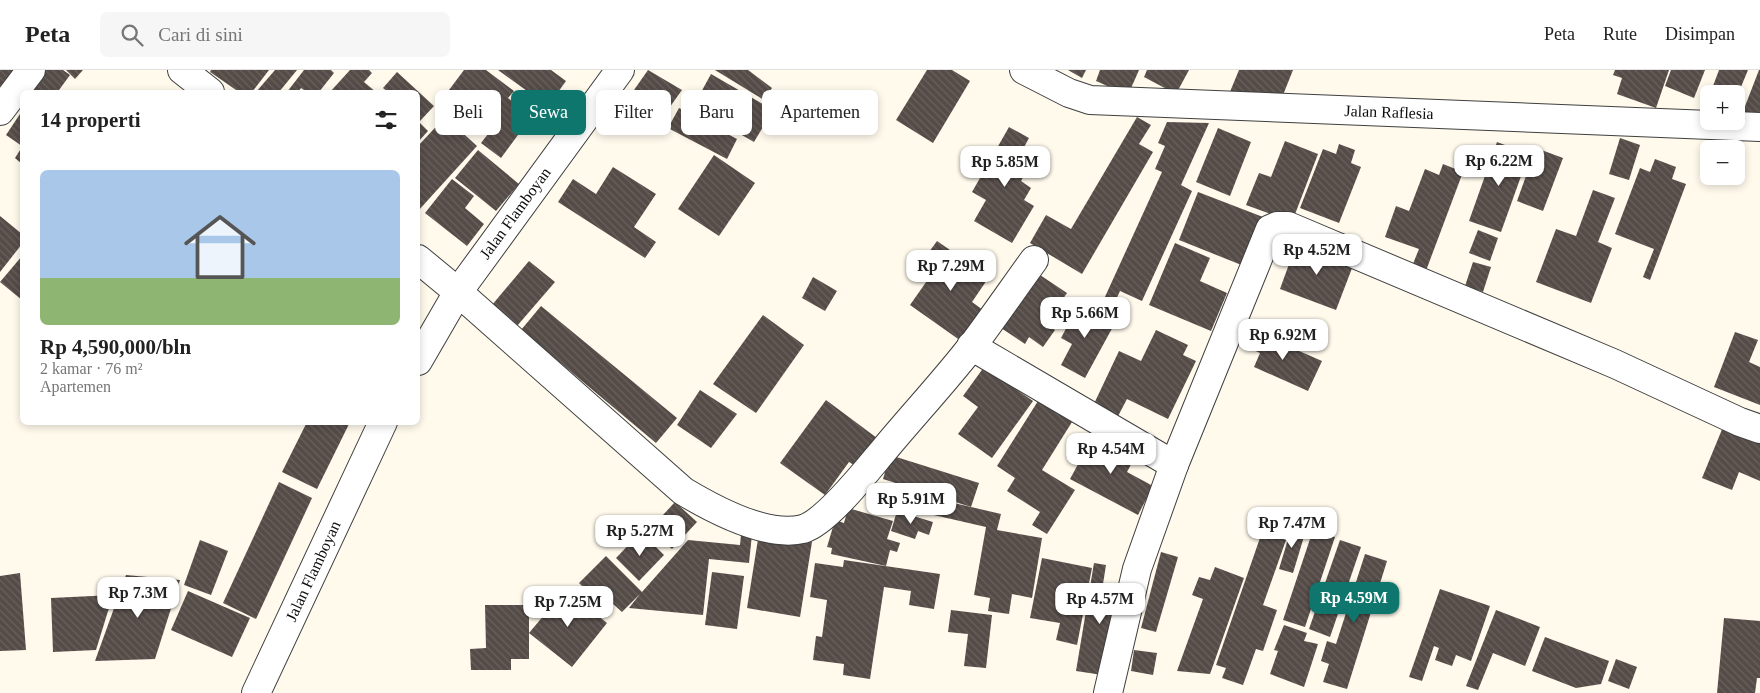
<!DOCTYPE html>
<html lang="id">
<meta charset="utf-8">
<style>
body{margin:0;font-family:Georgia,serif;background:#f6f6f6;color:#222;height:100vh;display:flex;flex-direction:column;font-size:19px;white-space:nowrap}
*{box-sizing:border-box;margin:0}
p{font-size:16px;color:#767676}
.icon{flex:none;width:28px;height:28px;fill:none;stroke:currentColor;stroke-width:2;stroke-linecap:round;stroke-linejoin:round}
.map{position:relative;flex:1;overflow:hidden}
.panel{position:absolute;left:20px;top:20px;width:400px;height:335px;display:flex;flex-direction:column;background:#fff;border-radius:8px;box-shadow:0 2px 8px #0003}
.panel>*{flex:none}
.guide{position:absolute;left:435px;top:20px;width:475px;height:45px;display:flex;gap:10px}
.fabs{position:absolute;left:1700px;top:15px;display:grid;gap:10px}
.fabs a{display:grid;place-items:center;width:45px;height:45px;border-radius:8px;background:#fff;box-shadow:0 2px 8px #0003;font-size:25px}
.price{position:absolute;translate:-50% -42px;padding:0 11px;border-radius:10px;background:#fff;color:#222;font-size:16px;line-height:32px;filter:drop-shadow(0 1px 2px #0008)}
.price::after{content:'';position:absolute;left:50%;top:30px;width:15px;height:11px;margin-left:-8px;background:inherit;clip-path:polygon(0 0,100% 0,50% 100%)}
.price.current{background:#0f766e;color:#fff}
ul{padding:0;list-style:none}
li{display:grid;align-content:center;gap:10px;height:265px;padding:0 20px}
li span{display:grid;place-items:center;height:155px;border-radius:8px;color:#555}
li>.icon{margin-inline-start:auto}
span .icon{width:90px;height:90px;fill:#fffc;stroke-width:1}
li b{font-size:21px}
h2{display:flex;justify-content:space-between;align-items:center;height:60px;padding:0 20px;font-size:21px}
.chip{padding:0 18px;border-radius:8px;background:#fff;box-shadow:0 2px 8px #0003;font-size:18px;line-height:45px}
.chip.current{background:#0f766e;color:#fff}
header{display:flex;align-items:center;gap:30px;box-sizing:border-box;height:70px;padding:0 25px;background:#fff;border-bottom:1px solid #e0e0e0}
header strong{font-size:24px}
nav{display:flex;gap:28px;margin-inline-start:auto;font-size:18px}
.search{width:350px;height:45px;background:#f6f6f6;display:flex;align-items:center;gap:12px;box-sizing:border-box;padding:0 18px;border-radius:8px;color:#767676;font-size:19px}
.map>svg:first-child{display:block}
</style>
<header>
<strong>Peta</strong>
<div class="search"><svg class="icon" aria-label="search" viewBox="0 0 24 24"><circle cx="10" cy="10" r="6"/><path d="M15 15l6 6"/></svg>Cari di sini</div>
<nav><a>Peta</a><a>Rute</a><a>Disimpan</a></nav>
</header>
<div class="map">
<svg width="1760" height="623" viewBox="0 0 1760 623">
<defs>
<pattern id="building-back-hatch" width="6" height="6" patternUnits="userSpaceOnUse" patternTransform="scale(1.25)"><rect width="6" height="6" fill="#554c48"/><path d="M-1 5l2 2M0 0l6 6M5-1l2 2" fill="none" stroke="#68615e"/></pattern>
</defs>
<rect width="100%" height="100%" fill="#fffaec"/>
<g fill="url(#building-back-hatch)">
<path d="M 0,0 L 20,0 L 0,27 Z"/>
<path d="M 46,0 L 63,0 L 70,5 L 59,20 L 63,22 L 30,22 Z"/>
<path d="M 66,0 L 83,0 L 75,9 Z"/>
<path d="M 211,0 L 269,0 L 252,22 L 239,22 L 210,2 Z"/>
<path d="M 275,0 L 297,0 L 279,22 L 256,22 Z"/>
<path d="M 304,0 L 331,0 L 334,3 L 319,22 L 307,22 L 301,18 L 298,22 L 287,22 Z"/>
<path d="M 350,0 L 369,0 L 372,3 L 364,12 L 376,22 L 330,22 Z"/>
<path d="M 464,0 L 486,0 L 514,21 L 508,28 L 532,46 L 501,88 L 481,73 L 495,55 L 449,20 Z"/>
<path d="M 498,0 L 551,0 L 566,11 L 548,36 Z"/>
<path d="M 648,0 L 682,20 L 667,41 L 634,20 Z"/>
<path d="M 715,0 L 748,0 L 772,18 L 764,30 Z"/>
<path d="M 927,0 L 952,0 L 970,11 L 933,73 L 896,50 Z"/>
<path d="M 1068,0 L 1086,0 L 1082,8 Z"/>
<path d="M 1100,0 L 1139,0 L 1128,25 L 1096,11 Z"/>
<path d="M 1147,0 L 1189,0 L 1176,24 L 1144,7 Z"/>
<path d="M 1239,0 L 1293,0 L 1281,30 L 1227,29 Z"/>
<path d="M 1615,0 L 1669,0 L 1656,38 L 1617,24 L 1622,8 L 1613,5 Z"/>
<path d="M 1671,0 L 1705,0 L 1694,28 L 1665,16 Z"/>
<path d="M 1719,0 L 1748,0 L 1736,29 L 1736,24 L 1710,24 Z"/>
<path d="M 1759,0 L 1760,0 L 1760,52 L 1742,44 Z"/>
<path d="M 397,2 L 434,36 L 420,51 L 418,49 L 418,22 L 388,22 L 383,18 Z"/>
<path d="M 711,4 L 773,40 L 754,72 L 693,37 Z"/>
<path d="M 679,38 L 737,69 L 727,89 L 668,58 Z"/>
<path d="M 22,41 L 22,76 L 6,65 Z"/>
<path d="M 445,47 L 477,76 L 418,141 L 418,76 Z"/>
<path d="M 1137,47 L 1151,55 L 1139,74 L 1153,82 L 1082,204 L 1030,173 L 1046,145 L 1071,159 Z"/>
<path d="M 418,51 L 428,61 L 418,72 Z"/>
<path d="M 1167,52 L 1209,53 L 1181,115 L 1192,121 L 1142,231 L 1120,221 L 1114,234 L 1104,229 L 1162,102 L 1155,99 L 1165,76 L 1158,73 Z"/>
<path d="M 1009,57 L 1029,68 L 1022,81 L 1034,87 L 1021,111 L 1031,118 L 1024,130 L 1034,136 L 1012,173 L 974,151 L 986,130 L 972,122 Z"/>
<path d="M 1218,58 L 1251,72 L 1230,126 L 1196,112 Z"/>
<path d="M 1620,68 L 1640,75 L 1629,110 L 1609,104 Z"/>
<path d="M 1285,71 L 1318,84 L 1292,152 L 1246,135 L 1259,103 L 1271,107 Z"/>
<path d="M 1497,72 L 1529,84 L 1501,162 L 1469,151 Z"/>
<path d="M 1339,74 L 1355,80 L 1351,93 L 1361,97 L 1339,153 L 1300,138 L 1323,79 L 1336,84 Z"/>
<path d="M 22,77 L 22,94 L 15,88 Z"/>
<path d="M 1536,78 L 1563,88 L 1543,141 L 1517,131 Z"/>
<path d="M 478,80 L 519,114 L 496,141 L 455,108 Z"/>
<path d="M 714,85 L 755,113 L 719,166 L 678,139 Z"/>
<path d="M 1655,89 L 1676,97 L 1672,109 L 1686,114 L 1650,210 L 1643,207 L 1654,179 L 1615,164 L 1640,98 L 1650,102 Z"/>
<path d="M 1443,94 L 1463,102 L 1424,206 L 1410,201 L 1419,179 L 1385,167 L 1396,136 L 1409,141 L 1425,99 L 1439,105 Z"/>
<path d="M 613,97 L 656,124 L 634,157 L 656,172 L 645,188 L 558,132 L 573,109 L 596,124 Z"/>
<path d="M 452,109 L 474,126 L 465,138 L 484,154 L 467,176 L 425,143 Z"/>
<path d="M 1593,120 L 1615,128 L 1598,172 L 1612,178 L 1591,233 L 1536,212 L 1556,159 L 1576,166 Z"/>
<path d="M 1198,122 L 1263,147 L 1244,196 L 1179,170 Z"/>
<path d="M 0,146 L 22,164 L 22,174 L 0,202 Z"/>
<path d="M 1478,160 L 1498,168 L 1490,191 L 1469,183 Z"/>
<path d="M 937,171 L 989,207 L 972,232 L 983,240 L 961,271 L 910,235 L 936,198 L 924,189 Z"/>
<path d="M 1297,172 L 1354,193 L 1336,240 L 1280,219 Z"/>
<path d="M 1175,173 L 1210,188 L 1200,211 L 1227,223 L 1211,261 L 1149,235 Z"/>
<path d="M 22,186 L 22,230 L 0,212 Z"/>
<path d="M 529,191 L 555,212 L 517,256 L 492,235 Z"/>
<path d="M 1473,192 L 1491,197 L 1483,222 L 1465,216 Z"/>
<path d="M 1037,203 L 1067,223 L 1046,254 L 1055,260 L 1043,277 L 1029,267 L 1025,274 L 1001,258 Z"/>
<path d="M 813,207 L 837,221 L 825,241 L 802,228 Z"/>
<path d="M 1079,234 L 1115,253 L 1085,308 L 1061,295 L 1072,274 L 1061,268 Z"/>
<path d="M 541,236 L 677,348 L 656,373 L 521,260 Z"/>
<path d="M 763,245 L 804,275 L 756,343 L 713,314 Z"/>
<path d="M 1249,259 L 1322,291 L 1308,321 L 1254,297 L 1260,283 L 1242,275 Z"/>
<path d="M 1156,260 L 1188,275 L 1183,285 L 1196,291 L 1168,349 L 1127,329 L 1116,350 L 1092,338 L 1119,281 L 1141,291 Z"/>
<path d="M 1735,262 L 1758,270 L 1749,292 L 1760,297 L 1760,335 L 1714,317 Z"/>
<path d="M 984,297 L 1033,331 L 992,388 L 958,364 L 978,337 L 963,326 Z"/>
<path d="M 700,320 L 737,344 L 711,378 L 677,355 Z"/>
<path d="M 826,330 L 881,371 L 860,399 L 849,392 L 825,425 L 780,393 Z"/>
<path d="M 1038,331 L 1072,352 L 1042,400 L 1075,420 L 1047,464 L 1032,455 L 1040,442 L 1007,421 L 1015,408 L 997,396 Z"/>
<path d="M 307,352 L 350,352 L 317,419 L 282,402 Z"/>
<path d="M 1723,357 L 1760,373 L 1760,411 L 1739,402 L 1732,420 L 1702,408 Z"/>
<path d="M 1095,363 L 1136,385 L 1127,402 L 1153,416 L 1138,445 L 1070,409 Z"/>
<path d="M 890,385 L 979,413 L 971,437 L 883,409 Z"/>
<path d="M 279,412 L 312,428 L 256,549 L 223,533 Z"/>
<path d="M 877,415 L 1001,444 L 997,460 L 1042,468 L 1032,528 L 1012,524 L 1009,544 L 988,541 L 990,528 L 974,525 L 986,457 L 873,431 Z"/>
<path d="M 675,432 L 697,452 L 672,479 L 650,459 Z"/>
<path d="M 848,438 L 893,451 L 887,469 L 900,473 L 897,482 L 890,480 L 886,496 L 831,484 L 832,478 L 827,477 L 835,450 L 844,453 Z"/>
<path d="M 897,441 L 933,452 L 929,465 L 918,461 L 915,469 L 891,461 Z"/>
<path d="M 742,454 L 753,455 L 749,493 L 709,489 L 703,545 L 629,538 L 640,524 L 622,542 L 612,533 L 605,539 L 579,513 L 606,486 L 642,522 L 688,470 L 740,475 Z"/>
<path d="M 1292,456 L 1306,460 L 1293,503 L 1279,499 Z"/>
<path d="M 1313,460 L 1335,467 L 1305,557 L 1283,550 Z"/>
<path d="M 641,462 L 664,485 L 639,511 L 616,488 Z"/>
<path d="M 1262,462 L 1286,470 L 1263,535 L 1277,540 L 1263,581 L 1256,579 L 1243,615 L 1222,608 L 1226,598 L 1216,595 Z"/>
<path d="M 759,463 L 812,472 L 800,547 L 747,538 Z"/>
<path d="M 200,470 L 228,481 L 211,525 L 184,515 Z"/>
<path d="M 1340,470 L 1361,477 L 1330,567 L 1309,559 Z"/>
<path d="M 1161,482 L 1178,487 L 1156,562 L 1141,558 Z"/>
<path d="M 1365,484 L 1387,491 L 1347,619 L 1323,612 L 1329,594 L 1321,591 L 1327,571 L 1336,574 Z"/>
<path d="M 1042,488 L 1092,498 L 1077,575 L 1056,570 L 1060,553 L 1030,548 Z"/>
<path d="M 844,490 L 940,504 L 934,539 L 909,535 L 911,521 L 884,517 L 870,609 L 843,605 L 844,594 L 813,590 L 816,566 L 822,567 L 827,530 L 810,527 L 815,493 L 843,497 Z"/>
<path d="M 1094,493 L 1106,495 L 1103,514 L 1124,517 L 1109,606 L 1076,601 Z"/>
<path d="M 1215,497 L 1244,508 L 1210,604 L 1177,601 L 1203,529 L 1192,525 L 1199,507 L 1210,510 Z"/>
<path d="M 712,502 L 744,506 L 737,559 L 705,555 Z"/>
<path d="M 20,503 L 26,580 L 0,581 L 0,506 Z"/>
<path d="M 126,505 L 180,510 L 155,589 L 95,591 Z"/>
<path d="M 566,519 L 607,553 L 572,597 L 529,563 Z"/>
<path d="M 1440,519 L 1490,536 L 1471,591 L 1456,585 L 1452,596 L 1435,590 L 1439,578 L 1434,576 L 1422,611 L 1409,607 Z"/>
<path d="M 188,521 L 250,548 L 232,587 L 171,560 Z"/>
<path d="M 113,525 L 96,580 L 53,582 L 51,528 Z"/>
<path d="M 485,535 L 529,535 L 529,589 L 511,589 L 511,600 L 471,600 L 470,579 L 486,578 Z"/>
<path d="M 951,540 L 992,545 L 986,598 L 964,596 L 968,564 L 948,562 Z"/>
<path d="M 1496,540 L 1540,557 L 1525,596 L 1493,583 L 1478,620 L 1466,616 Z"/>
<path d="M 1724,548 L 1760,551 L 1760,608 L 1757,608 L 1755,623 L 1717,623 Z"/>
<path d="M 1284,555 L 1307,563 L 1304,571 L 1318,574 L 1304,617 L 1270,604 L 1278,581 L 1274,580 Z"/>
<path d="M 1545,567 L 1609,591 L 1601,614 L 1576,618 L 1532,601 Z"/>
<path d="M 1134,580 L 1157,583 L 1153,605 L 1131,601 Z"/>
<path d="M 1616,589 L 1637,597 L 1629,619 L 1608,611 Z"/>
</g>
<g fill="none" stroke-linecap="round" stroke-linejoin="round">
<g stroke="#3f3f3f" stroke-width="30">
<g id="minor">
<path d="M 182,0 L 210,22"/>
<path d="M 1024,0 L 1069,23 L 1090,30 L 1760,57"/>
<path d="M 0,41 L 31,0"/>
<path d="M 418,189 L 458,222 L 683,421 C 713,439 767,468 803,459 C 827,452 867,400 884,380 C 913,345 944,312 972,276 C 993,248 1013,219 1034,190"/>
<path d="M 971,276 L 1174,395"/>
<path d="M 418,291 L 458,222 L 620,0"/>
<path d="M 256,623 L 383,352"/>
<path d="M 1108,623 L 1137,499 L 1174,395 L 1270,159 L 1277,156 L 1288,156 L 1615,294 L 1740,352 L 1760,359"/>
</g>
</g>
<use href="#minor" stroke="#fff" stroke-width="28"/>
</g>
<g text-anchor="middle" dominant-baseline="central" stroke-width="5" stroke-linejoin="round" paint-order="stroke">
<g font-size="16" fill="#0c0c0c" stroke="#fff">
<text transform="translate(1389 42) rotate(2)">Jalan Raflesia</text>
<text transform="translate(515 143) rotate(-54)">Jalan Flamboyan</text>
<text transform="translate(313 501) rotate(-65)">Jalan Flamboyan</text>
</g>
</g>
</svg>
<div class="fabs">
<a>+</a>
<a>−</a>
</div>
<b class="price" style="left:1499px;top:117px">Rp 6.22M</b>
<b class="price" style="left:1005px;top:118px">Rp 5.85M</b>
<b class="price" style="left:1317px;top:206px">Rp 4.52M</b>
<b class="price" style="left:951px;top:222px">Rp 7.29M</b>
<b class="price" style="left:1085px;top:269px">Rp 5.66M</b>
<b class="price" style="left:1283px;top:291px">Rp 6.92M</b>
<b class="price" style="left:1111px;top:405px">Rp 4.54M</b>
<b class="price" style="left:911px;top:455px">Rp 5.91M</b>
<b class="price" style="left:1292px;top:479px">Rp 7.47M</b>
<b class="price" style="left:640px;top:487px">Rp 5.27M</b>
<b class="price" style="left:138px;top:549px">Rp 7.3M</b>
<b class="price current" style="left:1354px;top:554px">Rp 4.59M</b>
<b class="price" style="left:1100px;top:555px">Rp 4.57M</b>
<b class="price" style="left:568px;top:558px">Rp 7.25M</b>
<div class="guide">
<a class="chip">Beli</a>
<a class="chip current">Sewa</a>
<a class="chip">Filter</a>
<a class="chip">Baru</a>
<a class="chip">Apartemen</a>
</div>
<section class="panel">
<h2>14 properti<svg class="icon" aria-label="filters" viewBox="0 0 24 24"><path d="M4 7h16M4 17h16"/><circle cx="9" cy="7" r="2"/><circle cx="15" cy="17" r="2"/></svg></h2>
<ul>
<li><span style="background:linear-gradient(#a9c7e8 70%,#8fb573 0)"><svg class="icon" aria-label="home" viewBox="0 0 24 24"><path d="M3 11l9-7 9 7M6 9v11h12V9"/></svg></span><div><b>Rp 4,590,000/bln</b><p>2 kamar · 76 m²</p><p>Apartemen</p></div></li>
</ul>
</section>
</div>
